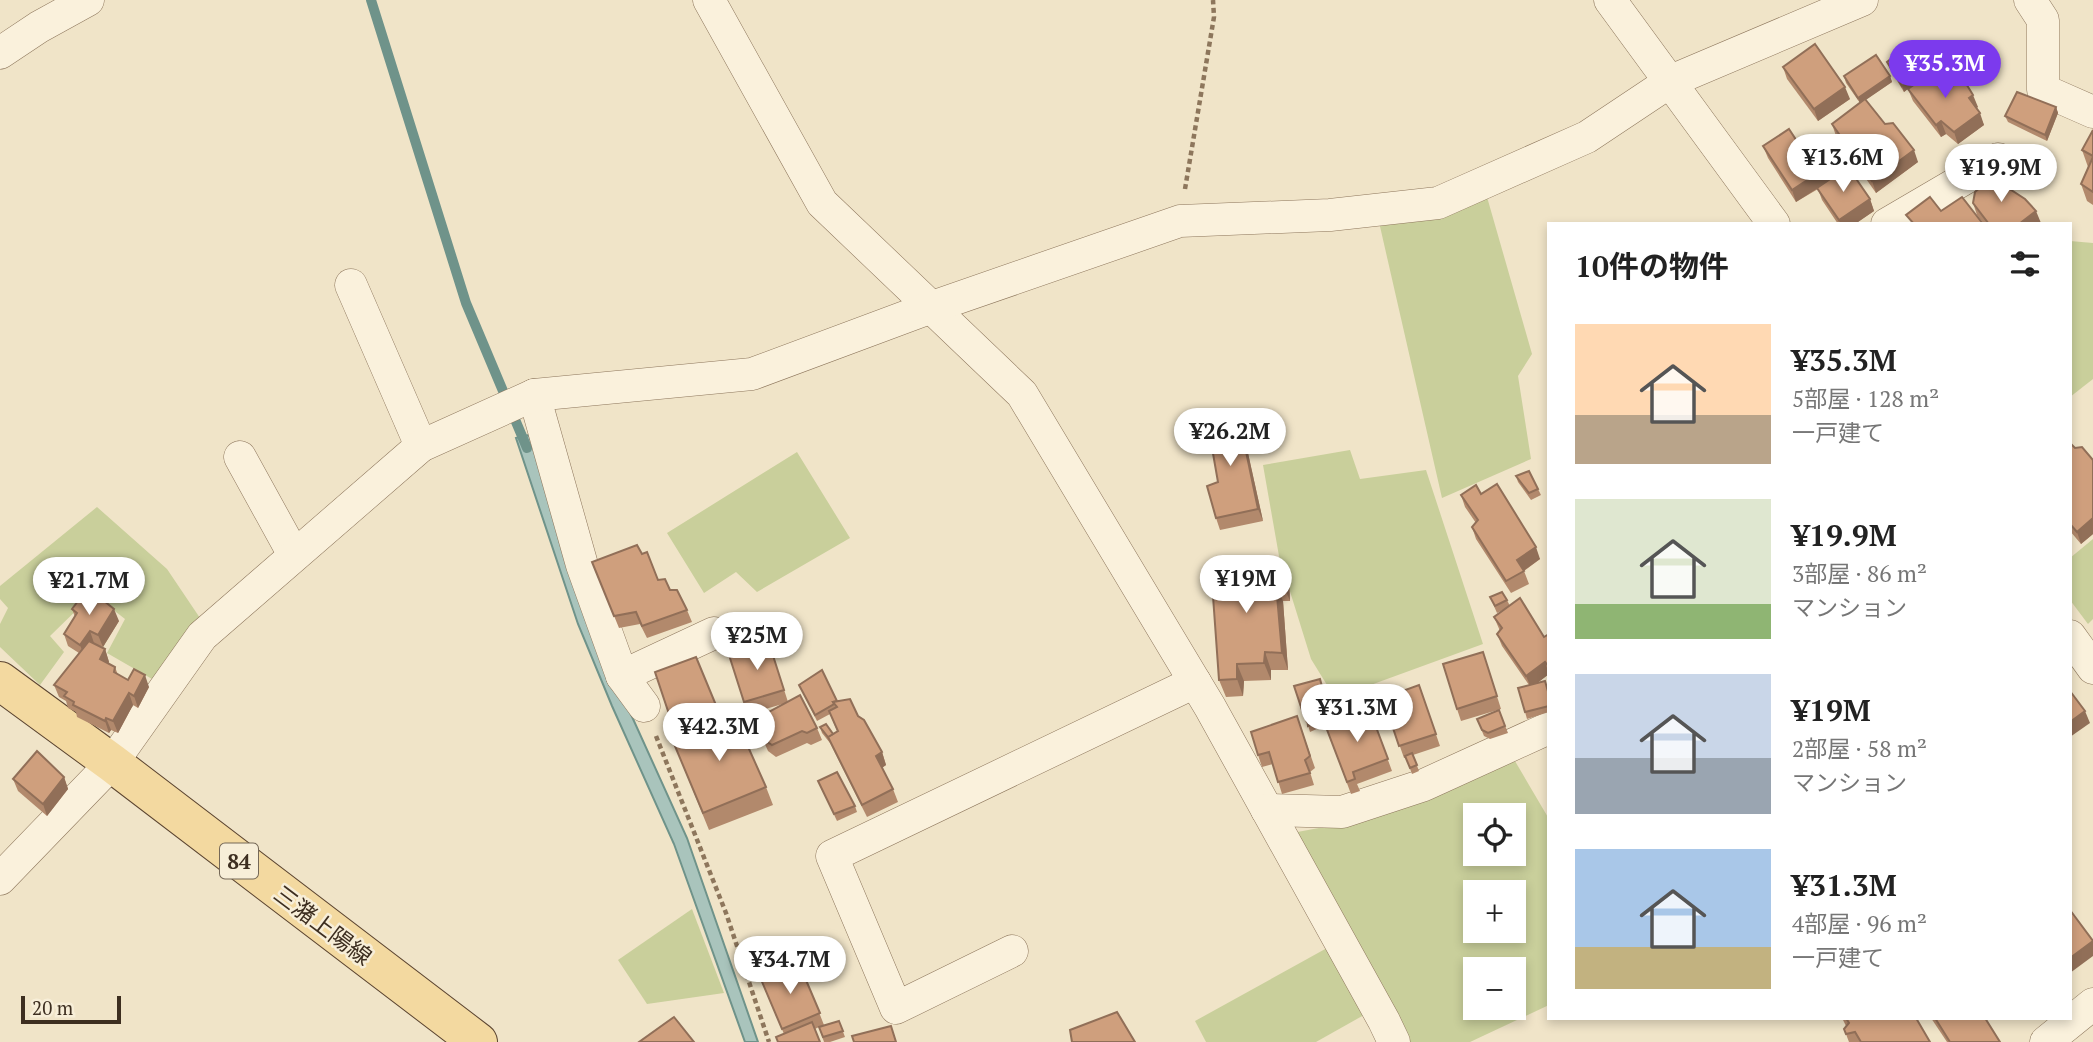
<!DOCTYPE html>
<html lang="ja">
<meta charset="utf-8">
<style>
body{margin:0;font-family:"PT Serif","Noto Sans JP",serif;background:#f2f2f2;color:#222;height:100vh;display:flex;flex-direction:column;font-size:26px;white-space:nowrap}
*{box-sizing:border-box;margin:0}
p{font-size:23px;color:#767676}
.icon{flex:none;width:38px;height:38px;fill:none;stroke:currentColor;stroke-width:2;stroke-linecap:round;stroke-linejoin:round}
.map{position:relative;flex:1;overflow:hidden}
.details{position:absolute;left:1547px;top:222px;width:525px;height:798px;display:flex;flex-direction:column;background:#fff;border-radius:0px;box-shadow:0 4px 10px #0003}
.details>*{flex:none}
.tools{position:absolute;left:1463px;top:803px;display:grid;gap:14px}
.tools a{display:grid;place-items:center;width:63px;height:63px;border-radius:0px;background:#fff;box-shadow:0 4px 10px #0003;font-size:35px}
.scale{position:absolute;left:21px;bottom:18px;width:100px;box-sizing:border-box;padding-left:7px;border:4px solid #3d2e20;border-top:0;font-size:19px;line-height:24px;white-space:nowrap;color:#3d2e20;-webkit-text-stroke:5px #f7eed8;paint-order:stroke}
.price{position:absolute;translate:-50% -60px;padding:0 16px;border-radius:24px;background:#fff;color:#222;font-size:23px;line-height:46px;filter:drop-shadow(0 2px 4px #0008)}
.price::after{content:'';position:absolute;left:50%;top:42px;width:21px;height:16px;margin-left:-10px;background:inherit;clip-path:polygon(0 0,100% 0,50% 100%)}
.price.selected{background:#7c3aed;color:#fff}
ul{padding:0;list-style:none}
li{display:flex;align-items:center;gap:21px;height:175px;padding:0 28px}
li span{display:grid;place-items:center;flex:none;width:196px;height:140px;border-radius:0px;color:#555}
li>.icon{margin-inline-start:auto}
span .icon{width:84px;height:84px;fill:#fffc;stroke-width:1}
li b{font-size:30px}
h2{display:flex;justify-content:space-between;align-items:center;height:84px;padding:0 28px;font-size:30px}
.map>svg:first-child{display:block}
</style>
<div class="map">
<svg width="2093" height="1042" viewBox="0 0 2093 1042">
<rect width="100%" height="100%" fill="#f0e4c8"/>
<g fill="#c9cf9b" fill-rule="evenodd">
<path d="M 1485,190 L 1532,354 L 1518,376 L 1531,459 L 1442,498 L 1379,222 Z"/>
<path d="M 2070,241 L 2093,243 L 2093,379 L 2070,397 Z"/>
<path d="M 1350,450 L 1360,479 L 1426,470 L 1483,644 L 1335,698 L 1311,659 L 1279,556 L 1263,465 Z"/>
<path d="M 797,452 L 850,538 L 757,592 L 736,572 L 704,593 L 667,533 Z"/>
<path d="M 97,507 L 167,569 L 202,621 L 159,683 L 107,653 L 125,619 L 93,594 L 50,636 L 64,652 L 40,685 L 0,647 L 0,624 L 8,608 L 0,599 L 0,586 Z"/>
<path d="M 2093,539 L 2093,619 L 2088,624 L 2070,600 L 2070,558 Z"/>
<path d="M 1512,756 L 1549,819 L 1549,1005 L 1470,1042 L 1406,1042 L 1292,833 L 1351,822 ZM 1475,816 L 1514,816 L 1514,854 L 1475,854 ZM 1475,892 L 1514,892 L 1514,931 L 1475,931 ZM 1475,970 L 1514,970 L 1514,1008 L 1475,1008 Z"/>
<path d="M 692,909 L 724,993 L 647,1004 L 618,960 Z"/>
<path d="M 1327,948 L 1364,1015 L 1316,1042 L 1206,1042 L 1195,1021 Z"/>
</g>
<path fill="#a9c4bc" stroke="#6f938a" stroke-width="2" d="M 529,435 L 624,699 L 687,838 L 758,1042 L 745,1042 L 674,844 L 612,706 L 578,624 L 516,438 Z"/>
<g fill="none" stroke-linecap="round" stroke-linejoin="round">
<path stroke="#6f938a" stroke-width="10" d="M 371,0 L 466,303 L 527,448"/>
<g stroke="#8d765c" stroke-width="33">
<g id="minor">
<path d="M 709,0 L 822,203 L 1022,394 L 1210,707 L 1384,1021 L 1394,1042"/>
<path d="M 1610,0 L 1774,224"/>
<path d="M 2030,0 L 2043,20 L 2043,90 L 2093,112"/>
<path d="M 0,53 L 39,27 L 88,0"/>
<path d="M 1887,224 L 1998,159"/>
<path d="M 351,285 L 421,446"/>
<path d="M 534,395 L 582,565 L 622,676 L 644,706"/>
<path d="M 240,457 L 294,555"/>
<path d="M 2070,636 L 2093,668"/>
<path d="M 622,676 L 714,633"/>
<path d="M 1267,810 L 1342,812 L 1424,785 L 1549,728"/>
<path d="M 0,879 L 112,763 L 202,636 L 421,446 L 534,395 L 752,374 L 932,307 L 1180,221 L 1330,215 L 1438,203 L 1587,137 L 1671,81 L 1862,0"/>
<path d="M 1012,951 L 896,1008 L 832,856 L 1195,682"/>
<path d="M 2046,1042 L 2093,1004"/>
</g>
</g>
<g stroke="#5b4430" stroke-width="40">
<path id="primary" d="M 0,681 L 112,763 L 478,1042"/>
</g>
<g stroke="#8d765c" stroke-width="4.5" stroke-dasharray="5 3.5" stroke-linecap="butt">
<path d="M 1185,189 L 1214,17 L 1213,0"/>
<path d="M 656,736 L 726,913 L 769,1042"/>
</g>
<use href="#minor" stroke="#faf1dc" stroke-width="32"/>
<use href="#primary" stroke="#f3d9a0" stroke-width="38"/>
</g>
<g fill="#b2896c">
<path d="M 1887,62 L 1915,83 L 1904,92 L 1890,69 Z"/>
<path d="M 1783,67 L 1850,99 L 1818,121 L 1787,79 Z"/>
<path d="M 1844,76 L 1890,76 L 1892,82 L 1865,100 L 1885,124 L 1918,162 L 1876,193 L 1836,136 L 1832,124 L 1860,103 L 1846,83 Z"/>
<path d="M 1952,86 L 1978,107 L 1976,108 L 1984,125 L 1958,144 L 1946,134 L 1941,137 L 1913,101 L 1908,89 Z"/>
<path d="M 2056,107 L 2058,113 L 2047,141 L 2008,122 L 2005,116 Z"/>
<path d="M 2093,130 L 2093,205 L 2087,201 L 2081,184 L 2088,167 L 2082,150 Z"/>
<path d="M 1763,146 L 1810,161 L 1828,181 L 1870,199 L 1874,211 L 1855,224 L 1838,224 L 1822,200 L 1818,189 L 1796,202 L 1768,158 Z"/>
<path d="M 1973,203 L 2041,223 L 2039,224 L 1984,224 L 1977,215 Z"/>
<path d="M 1238,413 L 1242,426 L 1263,521 L 1220,530 L 1216,518 L 1218,482 Z"/>
<path d="M 2070,443 L 2075,448 L 2093,460 L 2093,534 L 2081,544 L 2070,531 Z"/>
<path d="M 1516,476 L 1538,489 L 1541,495 L 1531,500 L 1518,482 Z"/>
<path d="M 1481,494 L 1540,559 L 1524,571 L 1529,584 L 1511,593 L 1476,539 L 1472,527 L 1476,523 L 1465,507 L 1461,495 Z"/>
<path d="M 642,554 L 658,580 L 670,590 L 687,610 L 692,622 L 647,638 L 640,624 L 619,628 L 592,562 Z"/>
<path d="M 1282,561 L 1289,579 L 1290,601 L 1283,601 L 1288,670 L 1271,670 L 1271,680 L 1244,681 L 1243,696 L 1226,697 L 1219,680 Z"/>
<path d="M 1490,597 L 1507,600 L 1510,606 L 1544,637 L 1549,634 L 1549,674 L 1538,682 L 1549,693 L 1549,712 L 1527,719 L 1525,712 L 1529,685 L 1502,646 L 1497,634 L 1500,631 L 1494,617 L 1509,607 L 1497,613 Z"/>
<path d="M 72,609 L 119,621 L 103,647 L 94,644 L 105,649 L 109,662 L 108,663 L 115,667 L 118,675 L 128,680 L 149,687 L 138,708 L 133,705 L 118,733 L 111,730 L 109,733 L 77,717 L 76,712 L 68,708 L 66,701 L 59,697 L 54,685 L 79,653 L 68,646 L 64,634 L 75,617 Z"/>
<path d="M 769,643 L 788,702 L 817,728 L 822,740 L 811,745 L 807,743 L 776,757 L 768,751 L 754,720 L 786,703 L 748,714 L 744,702 Z"/>
<path d="M 1483,652 L 1501,709 L 1461,721 L 1457,709 Z"/>
<path d="M 696,657 L 721,719 L 741,709 L 746,722 L 738,724 L 766,787 L 773,805 L 709,830 L 672,739 L 677,737 L 655,672 Z"/>
<path d="M 1320,679 L 1331,715 L 1316,719 L 1319,728 L 1310,732 L 1307,722 L 1306,723 L 1304,716 Z"/>
<path d="M 799,685 L 837,701 L 858,716 L 882,752 L 886,765 L 882,768 L 893,789 L 898,802 L 867,817 L 830,743 L 822,733 L 820,727 L 833,734 L 837,731 L 830,714 L 817,721 Z"/>
<path d="M 1419,685 L 1440,746 L 1413,755 L 1419,771 L 1412,774 L 1406,758 L 1404,758 L 1383,698 Z"/>
<path d="M 1499,710 L 1508,733 L 1490,739 L 1484,736 L 1477,719 Z"/>
<path d="M 1370,711 L 1392,771 L 1357,784 L 1360,791 L 1351,794 L 1326,727 Z"/>
<path d="M 1297,716 L 1315,768 L 1310,772 L 1314,785 L 1282,794 L 1273,764 L 1262,767 L 1258,755 Z"/>
<path d="M 64,777 L 68,789 L 47,816 L 18,791 L 13,779 Z"/>
<path d="M 818,781 L 855,806 L 857,812 L 837,821 Z"/>
<path d="M 758,941 L 762,954 L 750,957 L 747,951 Z"/>
<path d="M 803,954 L 808,967 L 802,969 L 824,1025 L 839,1021 L 845,1037 L 830,1042 L 824,1042 L 819,1027 L 815,1029 L 784,1034 L 756,969 L 782,971 L 786,970 L 782,960 Z"/>
<path d="M 1842,1018 L 1916,1018 L 1930,1042 L 1849,1042 L 1844,1029 L 1846,1026 Z"/>
<path d="M 1931,1018 L 1985,1018 L 2000,1042 L 1947,1042 Z"/>
</g>
<g fill="#916f58">
<path d="M 1890,76 L 1892,82 L 1860,104 L 1858,98 Z"/>
<path d="M 1913,77 L 1915,83 L 1904,92 L 1902,86 Z"/>
<path d="M 1845,87 L 1850,99 L 1818,121 L 1814,109 Z"/>
<path d="M 1973,95 L 1978,107 L 1974,110 L 1969,98 Z"/>
<path d="M 2056,107 L 2058,113 L 2047,141 L 2045,135 Z"/>
<path d="M 1980,113 L 1984,125 L 1958,144 L 1954,132 Z"/>
<path d="M 1941,121 L 1946,134 L 1941,137 L 1936,125 Z"/>
<path d="M 1914,150 L 1918,162 L 1876,193 L 1872,181 Z"/>
<path d="M 1824,169 L 1829,181 L 1796,202 L 1792,190 Z"/>
<path d="M 1870,199 L 1874,211 L 1855,224 L 1840,224 L 1839,220 Z"/>
<path d="M 2036,211 L 2041,223 L 2019,224 Z"/>
<path d="M 1238,413 L 1242,426 L 1263,521 L 1258,509 Z"/>
<path d="M 2093,518 L 2093,534 L 2081,544 L 2077,532 Z"/>
<path d="M 1536,547 L 1540,559 L 1522,572 L 1517,560 Z"/>
<path d="M 1282,561 L 1289,579 L 1290,601 L 1283,584 Z"/>
<path d="M 1276,584 L 1283,601 L 1288,670 L 1282,653 Z"/>
<path d="M 114,609 L 119,621 L 103,647 L 98,635 Z"/>
<path d="M 90,631 L 94,643 L 85,658 L 80,645 Z"/>
<path d="M 105,649 L 109,662 L 104,671 L 100,659 Z"/>
<path d="M 1265,652 L 1271,670 L 1271,680 L 1264,663 Z"/>
<path d="M 1545,662 L 1549,674 L 1531,688 L 1526,676 Z"/>
<path d="M 1237,664 L 1244,681 L 1243,696 L 1237,679 Z"/>
<path d="M 145,675 L 149,687 L 138,708 L 134,696 Z"/>
<path d="M 129,693 L 133,705 L 118,733 L 113,721 Z"/>
<path d="M 2085,711 L 2090,723 L 2070,737 L 2070,722 Z"/>
<path d="M 106,718 L 111,730 L 109,733 L 105,721 Z"/>
<path d="M 882,752 L 886,765 L 880,769 L 876,756 Z"/>
<path d="M 64,777 L 68,789 L 47,816 L 43,804 Z"/>
<path d="M 2093,941 L 2093,956 L 2070,973 L 2070,958 Z"/>
</g>
<g fill="#cf9f7d" stroke="#916f58" stroke-width="2">
<path d="M 1815,44 L 1845,87 L 1814,109 L 1783,67 Z"/>
<path d="M 1876,55 L 1890,76 L 1858,98 L 1844,76 Z"/>
<path d="M 1892,58 L 1904,66 L 1913,77 L 1902,86 L 1887,62 Z"/>
<path d="M 1939,67 L 1952,86 L 1962,77 L 1973,95 L 1969,98 L 1980,113 L 1954,132 L 1941,121 L 1936,125 L 1908,89 Z"/>
<path d="M 2017,92 L 2056,107 L 2045,135 L 2005,116 Z"/>
<path d="M 1865,99 L 1885,124 L 1893,123 L 1914,150 L 1872,181 L 1832,124 Z"/>
<path d="M 1789,129 L 1810,161 L 1816,157 L 1824,169 L 1792,190 L 1763,146 Z"/>
<path d="M 2093,130 L 2093,156 L 2082,150 Z"/>
<path d="M 2093,157 L 2093,192 L 2081,184 Z"/>
<path d="M 1848,167 L 1870,199 L 1839,220 L 1817,188 Z"/>
<path d="M 1993,176 L 2000,179 L 1999,182 L 2025,199 L 2036,211 L 2019,224 L 1989,224 L 1973,203 L 1975,192 Z"/>
<path d="M 1930,197 L 1941,211 L 1962,197 L 1983,224 L 1914,224 L 1906,215 Z"/>
<path d="M 1238,413 L 1258,509 L 1216,518 L 1207,486 L 1218,482 L 1207,419 Z"/>
<path d="M 2070,443 L 2075,448 L 2082,447 L 2093,460 L 2093,518 L 2077,532 L 2070,524 L 2071,513 L 2070,512 Z"/>
<path d="M 1529,471 L 1538,489 L 1529,493 L 1516,476 Z"/>
<path d="M 1497,484 L 1536,547 L 1517,560 L 1524,571 L 1506,581 L 1472,527 L 1478,520 L 1461,495 L 1476,485 L 1481,494 Z"/>
<path d="M 637,545 L 642,554 L 647,552 L 658,580 L 665,579 L 670,590 L 677,590 L 687,610 L 642,626 L 636,612 L 614,616 L 592,562 Z"/>
<path d="M 1282,561 L 1283,584 L 1276,584 L 1282,653 L 1265,652 L 1264,663 L 1237,664 L 1237,679 L 1219,680 L 1211,568 Z"/>
<path d="M 88,588 L 114,609 L 98,635 L 90,631 L 80,645 L 64,634 L 77,613 L 72,609 Z"/>
<path d="M 1502,592 L 1507,600 L 1495,606 L 1490,597 Z"/>
<path d="M 1520,598 L 1544,637 L 1549,634 L 1549,667 L 1545,662 L 1526,676 L 1497,634 L 1502,628 L 1494,617 Z"/>
<path d="M 89,641 L 105,649 L 100,659 L 115,667 L 114,672 L 128,680 L 134,669 L 145,675 L 134,696 L 129,693 L 113,721 L 106,718 L 105,721 L 73,705 L 74,702 L 64,696 L 67,692 L 54,685 Z"/>
<path d="M 769,643 L 784,690 L 744,702 L 729,655 Z"/>
<path d="M 1483,652 L 1497,696 L 1457,709 L 1443,664 Z"/>
<path d="M 696,657 L 718,710 L 673,726 L 655,672 Z"/>
<path d="M 822,670 L 837,701 L 833,702 L 834,704 L 815,715 L 799,685 Z"/>
<path d="M 1320,679 L 1328,709 L 1304,716 L 1294,686 Z"/>
<path d="M 1545,681 L 1549,695 L 1549,706 L 1525,712 L 1518,688 Z"/>
<path d="M 1419,685 L 1436,734 L 1399,746 L 1383,698 Z"/>
<path d="M 2070,691 L 2085,711 L 2070,722 Z"/>
<path d="M 800,695 L 817,728 L 807,733 L 802,731 L 772,745 L 763,739 L 754,720 Z"/>
<path d="M 850,699 L 858,716 L 864,720 L 882,752 L 876,756 L 893,789 L 862,805 L 828,737 L 838,731 L 829,711 L 837,707 L 833,702 Z"/>
<path d="M 741,709 L 744,716 L 736,718 L 732,712 Z"/>
<path d="M 1499,710 L 1505,726 L 1488,733 L 1482,730 L 1477,719 Z"/>
<path d="M 1370,711 L 1388,759 L 1353,772 L 1355,779 L 1347,782 L 1326,727 Z"/>
<path d="M 733,713 L 766,787 L 703,813 L 672,739 Z"/>
<path d="M 1297,716 L 1310,756 L 1305,760 L 1310,773 L 1278,782 L 1269,752 L 1258,755 L 1251,732 Z"/>
<path d="M 1307,718 L 1315,719 L 1317,722 L 1308,726 Z"/>
<path d="M 826,724 L 833,734 L 828,737 L 820,727 Z"/>
<path d="M 37,751 L 64,777 L 43,804 L 13,779 Z"/>
<path d="M 1412,753 L 1417,765 L 1410,768 L 1405,756 Z"/>
<path d="M 837,772 L 855,806 L 834,814 L 818,781 Z"/>
<path d="M 2070,910 L 2093,941 L 2070,958 Z"/>
<path d="M 758,941 L 760,947 L 747,951 L 746,945 Z"/>
<path d="M 803,954 L 806,961 L 786,967 L 782,960 Z"/>
<path d="M 777,961 L 782,970 L 760,977 L 760,979 L 756,969 Z"/>
<path d="M 800,966 L 820,1013 L 782,1029 L 760,977 Z"/>
<path d="M 1117,1012 L 1135,1042 L 1072,1042 L 1070,1030 Z"/>
<path d="M 674,1017 L 694,1042 L 639,1042 Z"/>
<path d="M 1846,1018 L 1916,1018 L 1930,1042 L 1861,1042 L 1855,1032 L 1846,1034 L 1844,1029 L 1849,1023 Z"/>
<path d="M 1935,1018 L 1985,1018 L 2000,1042 L 1950,1042 Z"/>
<path d="M 839,1021 L 843,1031 L 823,1037 L 819,1027 Z"/>
<path d="M 812,1022 L 820,1042 L 778,1042 L 776,1037 Z"/>
<path d="M 891,1026 L 896,1042 L 854,1042 L 852,1036 Z"/>
</g>
<g text-anchor="middle" dominant-baseline="central" stroke-width="5" stroke-linejoin="round" paint-order="stroke">
<rect fill="#f7eed8" stroke="#756857" stroke-width="2" x="220" y="843.5" width="38" height="35" rx="5"/>
<g font-size="21" font-weight="bold" fill="#3d2e20">
<text x="239" y="861">84</text>
</g>
<g font-size="23" fill="#3d2e20" stroke="#f7eed8">
<text transform="translate(323 925) rotate(37)">三潴上陽線</text>
</g>
</g>
</svg>
<div class="tools">
<a><svg class="icon" aria-label="locate" viewBox="0 0 24 24"><circle cx="12" cy="12" r="6"/><path d="M12 2v4M12 18v4M2 12h4M18 12h4"/></svg></a>
<a>+</a>
<a>−</a>
</div>
<div class="scale">20 m</div>
<b class="price selected" style="left:1945px;top:100px">¥35.3M</b>
<b class="price" style="left:1843px;top:194px">¥13.6M</b>
<b class="price" style="left:2001px;top:204px">¥19.9M</b>
<b class="price" style="left:1230px;top:468px">¥26.2M</b>
<b class="price" style="left:1246px;top:615px">¥19M</b>
<b class="price" style="left:89px;top:617px">¥21.7M</b>
<b class="price" style="left:757px;top:672px">¥25M</b>
<b class="price" style="left:1357px;top:744px">¥31.3M</b>
<b class="price" style="left:719px;top:763px">¥42.3M</b>
<b class="price" style="left:790px;top:996px">¥34.7M</b>
<section class="details">
<h2>10件の物件<svg class="icon" aria-label="filters" viewBox="0 0 24 24"><path d="M4 7h16M4 17h16"/><circle cx="9" cy="7" r="2"/><circle cx="15" cy="17" r="2"/></svg></h2>
<ul>
<li><span style="background:linear-gradient(#ffd9b3 65%,#b9a48a 0)"><svg class="icon" aria-label="home" viewBox="0 0 24 24"><path d="M3 11l9-7 9 7M6 9v11h12V9"/></svg></span><div><b>¥35.3M</b><p>5部屋 · 128 m²</p><p>一戸建て</p></div></li>
<li><span style="background:linear-gradient(#dfe7d0 75%,#8fb573 0)"><svg class="icon" aria-label="home" viewBox="0 0 24 24"><path d="M3 11l9-7 9 7M6 9v11h12V9"/></svg></span><div><b>¥19.9M</b><p>3部屋 · 86 m²</p><p>マンション</p></div></li>
<li><span style="background:linear-gradient(#c9d6e8 60%,#9aa5b1 0)"><svg class="icon" aria-label="home" viewBox="0 0 24 24"><path d="M3 11l9-7 9 7M6 9v11h12V9"/></svg></span><div><b>¥19M</b><p>2部屋 · 58 m²</p><p>マンション</p></div></li>
<li><span style="background:linear-gradient(#a9c7e8 70%,#c2b280 0)"><svg class="icon" aria-label="home" viewBox="0 0 24 24"><path d="M3 11l9-7 9 7M6 9v11h12V9"/></svg></span><div><b>¥31.3M</b><p>4部屋 · 96 m²</p><p>一戸建て</p></div></li>
</ul>
</section>
</div>
